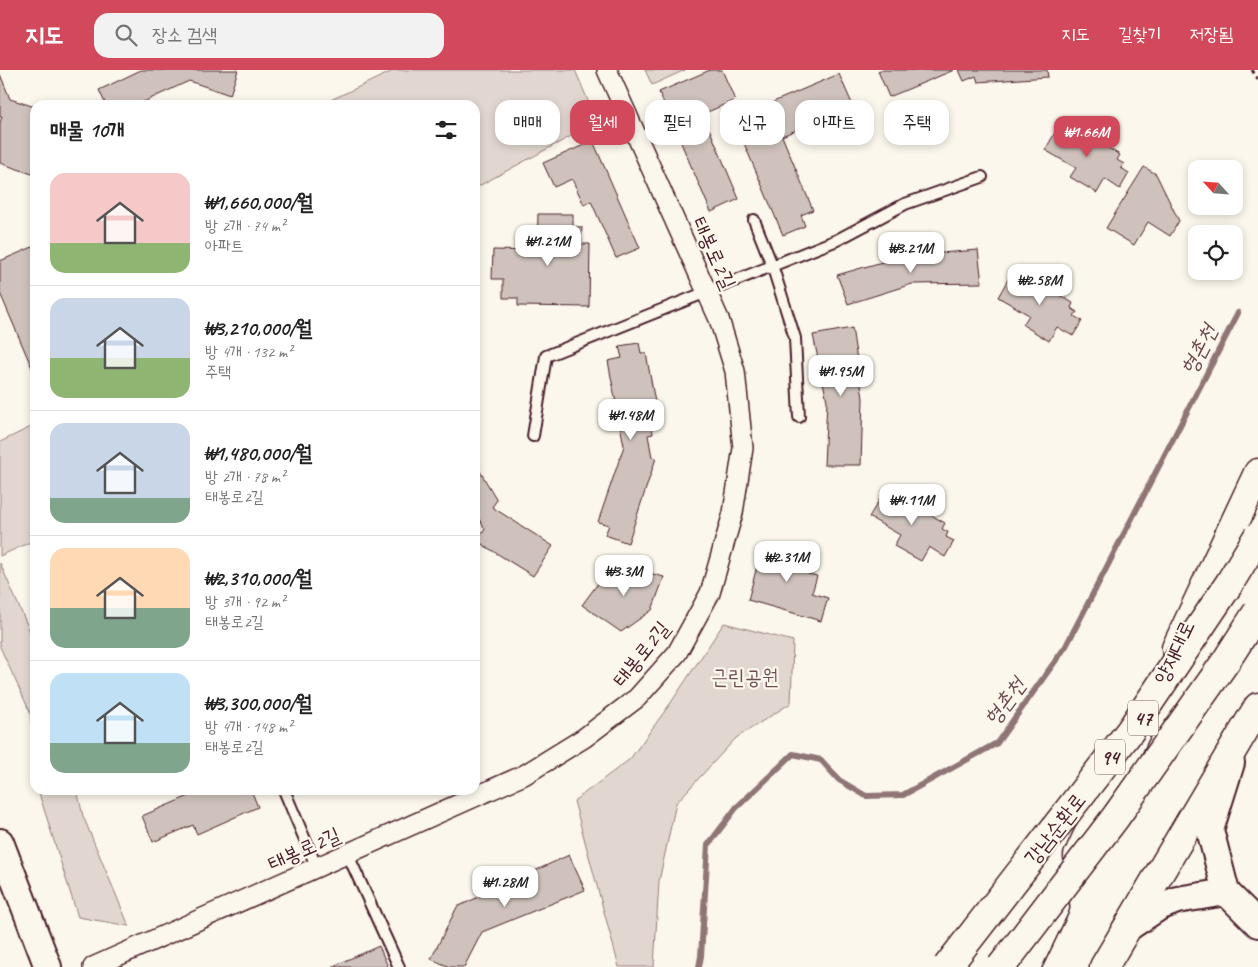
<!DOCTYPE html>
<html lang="ko">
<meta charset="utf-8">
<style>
body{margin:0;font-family:Caveat,"Poor Story",sans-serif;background:#f2f2f2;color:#222;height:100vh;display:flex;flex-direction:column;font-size:19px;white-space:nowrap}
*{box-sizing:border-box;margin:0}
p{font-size:16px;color:#767676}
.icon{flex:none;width:28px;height:28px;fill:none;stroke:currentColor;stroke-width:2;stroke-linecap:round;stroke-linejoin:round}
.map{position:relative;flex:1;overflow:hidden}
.details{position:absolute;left:30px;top:30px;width:450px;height:695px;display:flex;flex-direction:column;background:#fff;border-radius:15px;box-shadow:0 2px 8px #0003}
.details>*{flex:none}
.top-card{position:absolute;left:495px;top:30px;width:475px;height:45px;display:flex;gap:10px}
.needle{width:32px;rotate:296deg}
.controls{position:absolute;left:1188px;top:90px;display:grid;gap:10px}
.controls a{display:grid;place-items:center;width:55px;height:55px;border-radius:10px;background:#fff;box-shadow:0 2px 8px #0003;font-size:25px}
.price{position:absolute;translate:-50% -42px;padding:0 11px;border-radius:10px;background:#fff;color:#222;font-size:16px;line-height:32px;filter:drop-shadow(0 1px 2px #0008)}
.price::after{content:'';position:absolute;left:50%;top:30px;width:15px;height:11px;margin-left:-8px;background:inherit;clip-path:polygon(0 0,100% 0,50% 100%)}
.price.selected{background:#d1495b;color:#fff}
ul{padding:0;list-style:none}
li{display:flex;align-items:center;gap:15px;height:125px;padding:0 20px}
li+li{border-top:1px solid #e0e0e0}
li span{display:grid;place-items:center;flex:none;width:140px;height:100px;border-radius:15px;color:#555}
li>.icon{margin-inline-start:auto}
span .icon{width:60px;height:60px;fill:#fffc;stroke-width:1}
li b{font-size:21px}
h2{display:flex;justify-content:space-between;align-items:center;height:60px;padding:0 20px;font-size:21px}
.tag{padding:0 18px;border-radius:15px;background:#fff;box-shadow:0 2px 8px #0003;font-size:18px;line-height:45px}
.tag.selected{background:#d1495b;color:#fff}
header{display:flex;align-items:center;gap:30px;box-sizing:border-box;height:70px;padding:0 25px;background:#d1495b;color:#fff}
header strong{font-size:24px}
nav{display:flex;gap:28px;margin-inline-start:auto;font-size:18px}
.search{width:350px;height:45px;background:#f2f2f2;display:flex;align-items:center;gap:12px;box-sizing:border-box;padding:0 18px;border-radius:15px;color:#767676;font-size:19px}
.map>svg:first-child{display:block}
</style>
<header>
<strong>지도</strong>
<div class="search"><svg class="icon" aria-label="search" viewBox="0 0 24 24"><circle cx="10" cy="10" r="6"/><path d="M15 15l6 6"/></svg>장소 검색</div>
<nav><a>지도</a><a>길찾기</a><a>저장됨</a></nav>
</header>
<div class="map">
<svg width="1258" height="897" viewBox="0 0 1258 897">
<rect width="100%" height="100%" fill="#fbf7ec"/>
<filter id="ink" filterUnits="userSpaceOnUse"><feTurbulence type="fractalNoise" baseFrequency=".02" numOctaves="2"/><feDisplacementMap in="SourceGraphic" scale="10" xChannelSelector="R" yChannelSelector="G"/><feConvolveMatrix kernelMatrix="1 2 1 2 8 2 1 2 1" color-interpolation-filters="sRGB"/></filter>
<g filter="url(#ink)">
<g fill="#e2d7d0" stroke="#967b7e">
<path d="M 395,0 L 575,0 L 597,52 L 475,118 L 475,35 L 320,35 Z"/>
<path d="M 645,0 L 685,0 L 652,15 Z"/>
<path d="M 35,355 L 35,470 L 0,486 L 0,372 Z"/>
<path d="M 0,493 L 35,573 L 35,694 L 30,642 L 0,577 Z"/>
<path d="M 724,553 L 793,571 L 791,633 L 736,668 L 676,733 L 659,811 L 654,897 L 619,897 L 574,731 L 630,689 L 670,634 Z"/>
<path d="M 38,720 L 77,720 L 83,746 L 129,856 L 78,847 Z"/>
</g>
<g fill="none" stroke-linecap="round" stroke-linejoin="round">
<path stroke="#907477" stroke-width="6" d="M 699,897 L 701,886 L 708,775 L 736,738 L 793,684 L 821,690 L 839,710 L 866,726 L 903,725 L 997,673 L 1066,576 L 1238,243"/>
</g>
<g fill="#cfc2bc" stroke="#4a1f2b">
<path d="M 141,0 L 238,0 L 230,25 L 189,11 L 137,35 L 106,35 L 99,20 Z"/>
<path d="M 710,0 L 722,0 L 735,30 L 703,44 L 739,129 L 711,142 L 659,22 Z"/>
<path d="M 880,0 L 954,0 L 889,27 L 878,1 Z"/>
<path d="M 959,0 L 1047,0 L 1048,7 L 978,12 L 976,6 L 964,11 Z"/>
<path d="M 0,4 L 10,29 L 35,37 L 35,105 L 0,93 L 0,53 L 2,46 L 0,47 Z"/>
<path d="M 839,4 L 853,36 L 782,66 L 813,140 L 801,145 L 805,156 L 783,165 L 740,64 L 751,59 L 745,44 Z"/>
<path d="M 1062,51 L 1120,85 L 1117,90 L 1124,94 L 1121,98 L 1129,103 L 1120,119 L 1105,109 L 1097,123 L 1070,107 L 1076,98 L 1045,80 Z"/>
<path d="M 593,71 L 640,178 L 616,188 L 591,131 L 584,135 L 572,109 L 554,117 L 543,93 Z"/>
<path d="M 1144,97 L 1156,104 L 1179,151 L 1170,166 L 1148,152 L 1134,175 L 1106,158 Z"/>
<path d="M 538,144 L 573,144 L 573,157 L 582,157 L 581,174 L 590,174 L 589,237 L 518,236 L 518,228 L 503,228 L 503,209 L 492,209 L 493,180 L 537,181 Z"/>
<path d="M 35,176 L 35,305 L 0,223 L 0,191 Z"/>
<path d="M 978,180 L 982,213 L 912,214 L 848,234 L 837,205 L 903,186 Z"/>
<path d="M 1014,199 L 1073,233 L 1071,238 L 1077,242 L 1074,246 L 1082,251 L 1073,266 L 1057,257 L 1049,271 L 1023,255 L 1029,245 L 998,227 Z"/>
<path d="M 852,258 L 863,328 L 861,395 L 824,395 L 827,331 L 813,265 Z"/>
<path d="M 639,273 L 641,283 L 646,283 L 659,354 L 652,355 L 653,364 L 648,365 L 652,387 L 656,388 L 628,473 L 605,465 L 609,455 L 598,452 L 624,376 L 608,291 L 622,288 L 619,276 Z"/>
<path d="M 475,393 L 497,430 L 492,437 L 553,476 L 533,506 L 477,471 L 485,459 L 475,443 Z"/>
<path d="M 886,419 L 945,453 L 942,459 L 948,462 L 946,467 L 954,471 L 945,487 L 929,477 L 921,491 L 894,476 L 900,465 L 869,447 Z"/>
<path d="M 763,474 L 813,487 L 808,504 L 817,506 L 812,523 L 828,528 L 821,551 L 748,530 Z"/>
<path d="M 631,498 L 664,507 L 652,540 L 621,562 L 582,535 L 605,504 Z"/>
<path d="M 195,720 L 251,720 L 258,737 L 197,764 L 193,755 L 153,772 L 142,746 L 196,723 Z"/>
<path d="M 569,785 L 585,820 L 482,862 L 464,897 L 450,897 L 431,889 L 457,837 Z"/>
<path d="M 379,876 L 388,897 L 331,897 Z"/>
</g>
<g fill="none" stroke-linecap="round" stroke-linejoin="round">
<g stroke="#4a1f2b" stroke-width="14">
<g id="lane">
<path d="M 754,150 L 772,195 L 795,268 L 799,347"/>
<path d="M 533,366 L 546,286 L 837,170 L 905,134 L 982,107"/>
<path d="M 284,720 L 317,798"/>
<path d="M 348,785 L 399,897"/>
</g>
</g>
<g stroke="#4a1f2b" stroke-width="22">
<path id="street" d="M 93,897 L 524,705 L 584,668 L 637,628 L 677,583 L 710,523 L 733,443 L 743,378 L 735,301 L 719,249 L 607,0"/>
</g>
<g stroke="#4a1f2b" stroke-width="30">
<g id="secondary">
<path d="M 0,772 L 48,897"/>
<path d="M 1226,822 L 1210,760 L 1231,693"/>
<path d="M 1226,822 L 1258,854"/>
<path d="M 1126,859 L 1159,837 L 1177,830 L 1226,822"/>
</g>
</g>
<g stroke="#4a1f2b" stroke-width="31">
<g id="primary">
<path d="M 1176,578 L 1258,403"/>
<path d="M 1078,786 L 1137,660"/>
<path d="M 1026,897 L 1055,837"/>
<path d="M 1104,897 L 1258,637"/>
</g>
</g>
<path stroke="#4a1f2b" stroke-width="3" stroke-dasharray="4 4" stroke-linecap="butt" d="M 1252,0 L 1258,9"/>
<use href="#lane" stroke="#fbf7ec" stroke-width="10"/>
<use href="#street" stroke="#fbf7ec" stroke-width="19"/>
<use href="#secondary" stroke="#fbf7ec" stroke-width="26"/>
<use href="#primary" stroke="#fbf7ec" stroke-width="28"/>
<g stroke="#4a1f2b" stroke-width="31" stroke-linecap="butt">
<g id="highway-bridge">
<path d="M 947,897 L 1130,661 L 1229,514 L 1258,466"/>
<path d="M 1001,897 L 1115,748 L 1226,591 L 1258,541"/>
</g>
</g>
<use href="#highway-bridge" stroke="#fbf7ec" stroke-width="28"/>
</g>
</g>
<g text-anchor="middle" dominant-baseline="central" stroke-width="4.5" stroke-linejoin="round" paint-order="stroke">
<g fill="#fbf7ec" stroke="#7f6065" stroke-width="1">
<rect x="1128" y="630.5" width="30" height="35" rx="4"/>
<rect x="1095" y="669.5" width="30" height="35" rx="4"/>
</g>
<g font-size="20" font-weight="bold" fill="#4a1f2b">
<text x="1143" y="648">47</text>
<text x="1110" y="687">94</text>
</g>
<g font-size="21" fill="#4a1f2b" stroke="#fbf7ec">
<text transform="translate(714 183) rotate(66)">태봉로2길</text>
<text transform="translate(1174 582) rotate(-65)">양재대로</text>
<text transform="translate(641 584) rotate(-51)">태봉로2길</text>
<text transform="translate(1055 759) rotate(-52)">강남순환로</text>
<text transform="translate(304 779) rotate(-24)">태봉로2길</text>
</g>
<g font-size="21" fill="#704d54" stroke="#fbf7ec">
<text x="745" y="607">근린공원</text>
</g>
<g font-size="22" font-style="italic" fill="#6d4a51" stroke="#fbf7ec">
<text transform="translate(1199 280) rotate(-63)">형촌천</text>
<text transform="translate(1005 632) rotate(-54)">형촌천</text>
</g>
</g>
</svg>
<div class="controls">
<a><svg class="needle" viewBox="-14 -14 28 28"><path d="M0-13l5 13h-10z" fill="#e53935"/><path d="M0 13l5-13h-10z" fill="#767676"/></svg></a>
<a><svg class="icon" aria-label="locate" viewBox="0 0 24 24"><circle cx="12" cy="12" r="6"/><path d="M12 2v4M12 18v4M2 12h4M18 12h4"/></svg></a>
</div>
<b class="price selected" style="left:1087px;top:88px">₩1.66M</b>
<b class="price" style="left:548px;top:197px">₩1.21M</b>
<b class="price" style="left:911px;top:204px">₩3.21M</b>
<b class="price" style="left:1040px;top:236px">₩2.58M</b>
<b class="price" style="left:841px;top:327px">₩1.95M</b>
<b class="price" style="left:631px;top:371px">₩1.48M</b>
<b class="price" style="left:912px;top:456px">₩4.11M</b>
<b class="price" style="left:787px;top:513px">₩2.31M</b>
<b class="price" style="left:624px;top:527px">₩3.3M</b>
<b class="price" style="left:505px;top:838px">₩1.28M</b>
<div class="top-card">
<a class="tag">매매</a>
<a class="tag selected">월세</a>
<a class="tag">필터</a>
<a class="tag">신규</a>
<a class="tag">아파트</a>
<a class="tag">주택</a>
</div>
<section class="details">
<h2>매물 10개<svg class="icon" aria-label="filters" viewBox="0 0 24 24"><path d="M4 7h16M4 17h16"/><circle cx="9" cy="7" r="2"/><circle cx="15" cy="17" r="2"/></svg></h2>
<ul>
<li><span style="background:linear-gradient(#f6c9c9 70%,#8fb573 0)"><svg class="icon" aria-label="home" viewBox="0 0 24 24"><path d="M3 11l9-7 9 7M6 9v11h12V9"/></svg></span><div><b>₩1,660,000/월</b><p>방 2개 · 74 m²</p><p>아파트</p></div></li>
<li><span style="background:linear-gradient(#c9d6e8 60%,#8fb573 0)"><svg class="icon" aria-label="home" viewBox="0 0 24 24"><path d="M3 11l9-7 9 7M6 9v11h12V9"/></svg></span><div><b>₩3,210,000/월</b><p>방 4개 · 132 m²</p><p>주택</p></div></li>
<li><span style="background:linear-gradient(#c9d6e8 75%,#7fa58c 0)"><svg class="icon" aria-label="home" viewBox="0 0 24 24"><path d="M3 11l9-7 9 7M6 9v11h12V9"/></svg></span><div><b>₩1,480,000/월</b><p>방 2개 · 78 m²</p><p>태봉로2길</p></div></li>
<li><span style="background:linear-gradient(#ffd9b3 60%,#7fa58c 0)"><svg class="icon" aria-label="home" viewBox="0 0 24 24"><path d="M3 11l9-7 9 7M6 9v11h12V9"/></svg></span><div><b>₩2,310,000/월</b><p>방 3개 · 92 m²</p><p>태봉로2길</p></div></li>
<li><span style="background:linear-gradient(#bfe0f5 70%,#7fa58c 0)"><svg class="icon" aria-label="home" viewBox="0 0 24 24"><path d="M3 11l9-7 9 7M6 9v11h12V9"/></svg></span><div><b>₩3,300,000/월</b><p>방 4개 · 148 m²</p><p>태봉로2길</p></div></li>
</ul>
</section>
</div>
